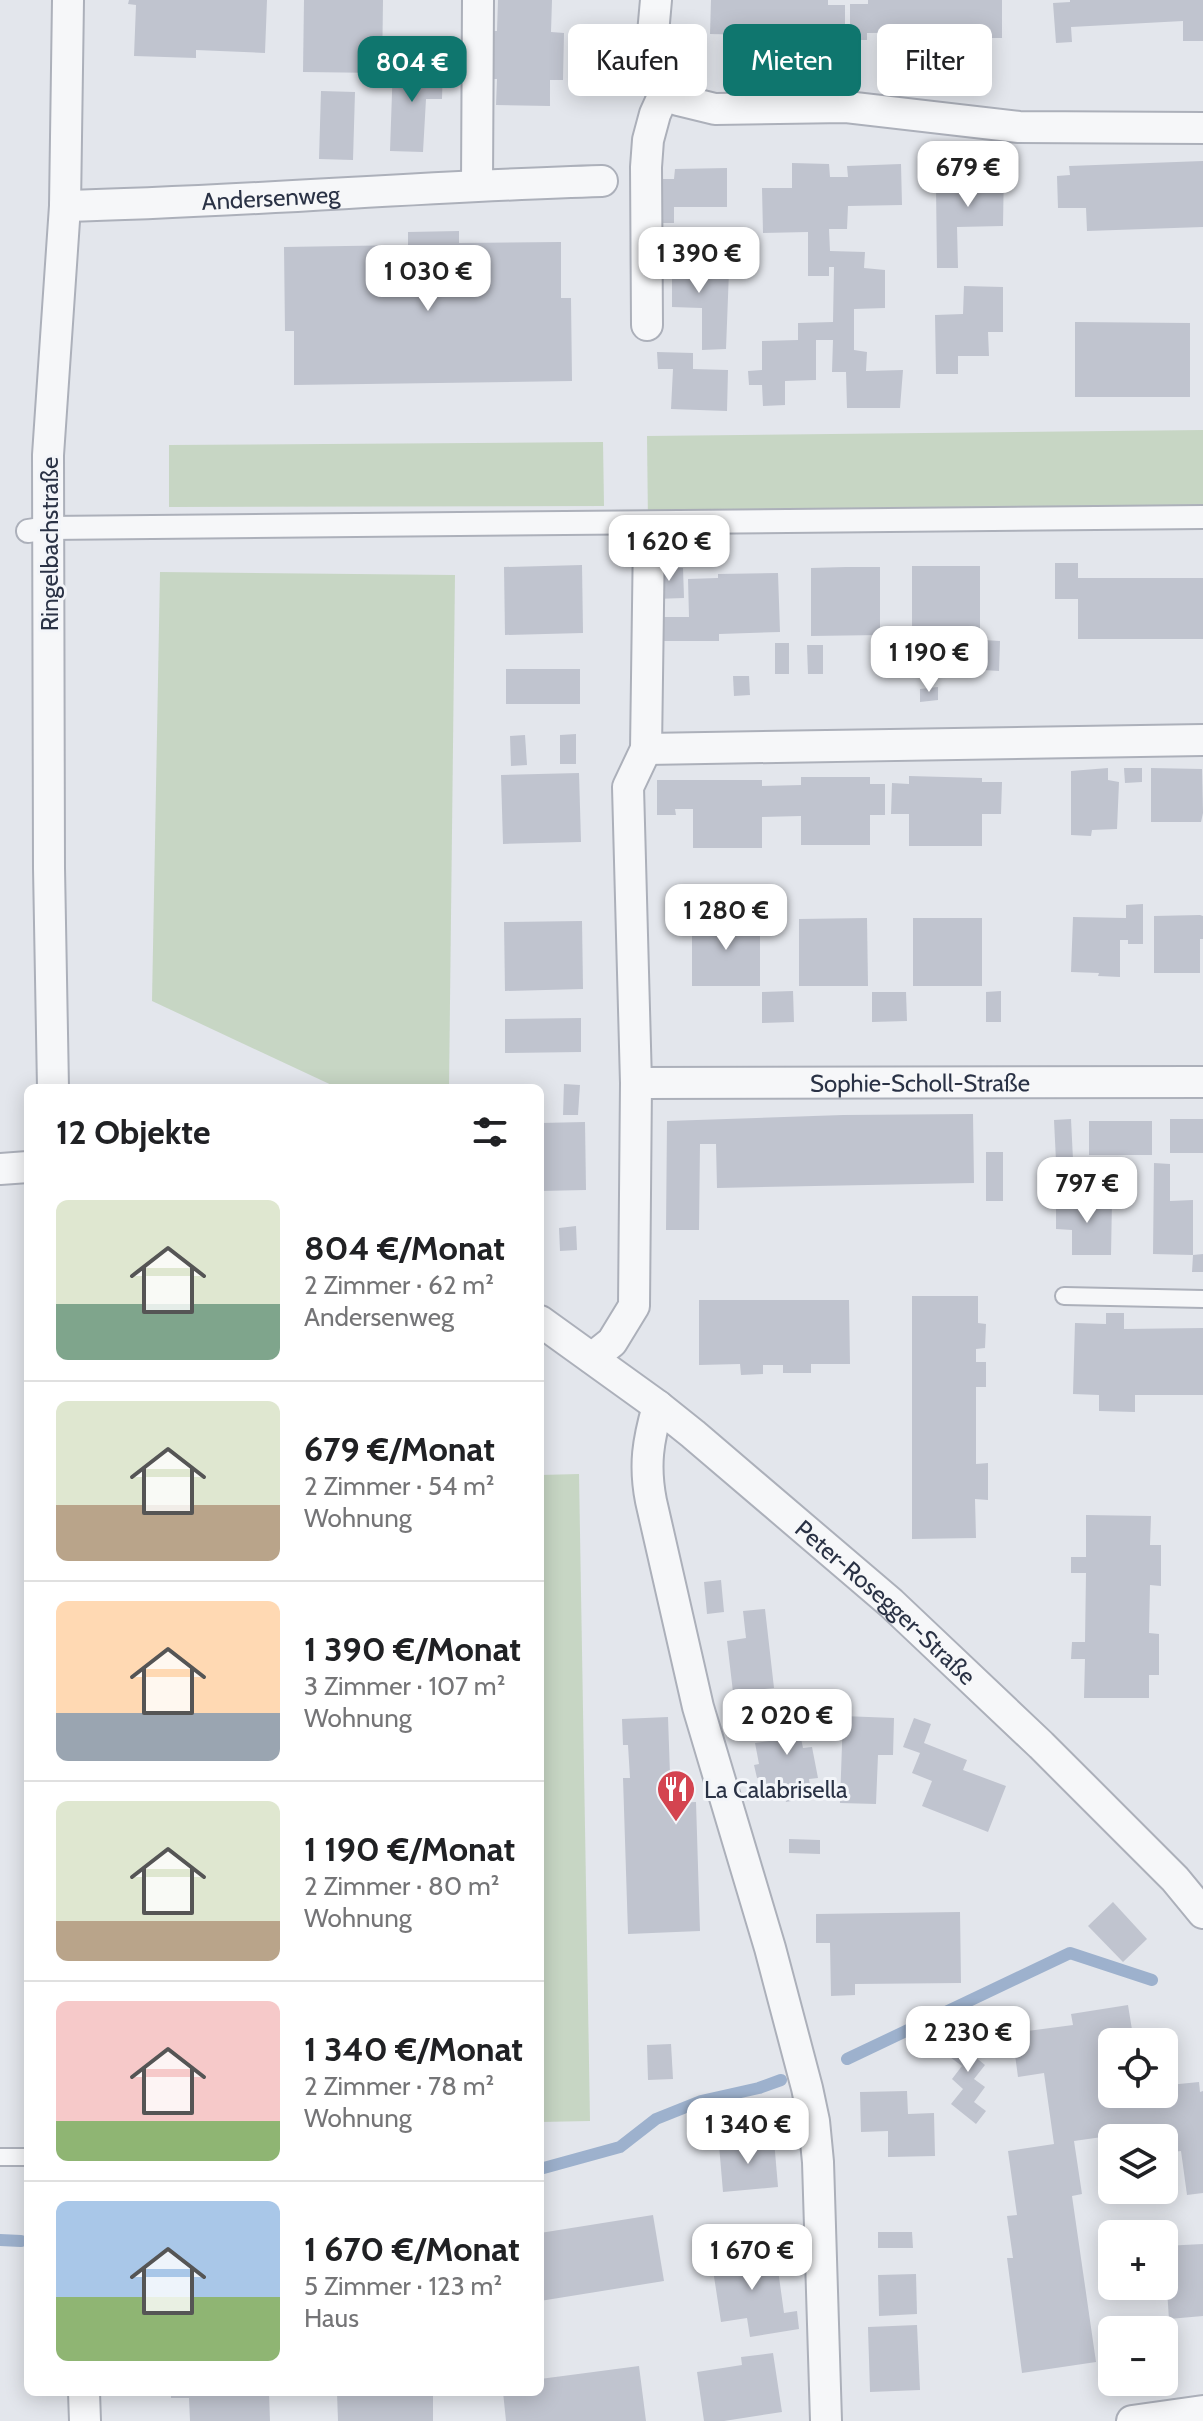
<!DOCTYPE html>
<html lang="de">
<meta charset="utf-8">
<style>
body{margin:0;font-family:Cabin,sans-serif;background:#f2f2f2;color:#202124;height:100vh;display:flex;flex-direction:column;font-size:30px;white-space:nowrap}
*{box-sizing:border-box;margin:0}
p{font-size:26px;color:#757577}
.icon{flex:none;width:44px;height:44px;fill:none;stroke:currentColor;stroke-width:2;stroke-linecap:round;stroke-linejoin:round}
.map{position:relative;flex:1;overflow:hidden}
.drawer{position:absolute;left:24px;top:1084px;width:520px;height:1312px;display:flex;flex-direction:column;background:#fff;border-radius:12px;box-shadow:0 4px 20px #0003}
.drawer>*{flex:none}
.guide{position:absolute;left:568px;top:24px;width:514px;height:72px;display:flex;gap:16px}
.tools{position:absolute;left:1098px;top:2028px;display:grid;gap:16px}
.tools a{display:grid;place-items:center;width:80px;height:80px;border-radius:12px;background:#fff;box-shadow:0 4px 20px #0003;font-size:40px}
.price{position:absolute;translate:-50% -68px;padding:0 18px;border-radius:16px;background:#fff;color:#222;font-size:26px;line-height:52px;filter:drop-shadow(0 2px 4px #0008)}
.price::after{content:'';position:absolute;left:50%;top:48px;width:24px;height:18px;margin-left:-12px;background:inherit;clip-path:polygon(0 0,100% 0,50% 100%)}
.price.on{background:#0f766e;color:#fff}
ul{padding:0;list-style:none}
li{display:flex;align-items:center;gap:24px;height:200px;padding:0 32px}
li+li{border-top:2px solid #e0e0e0}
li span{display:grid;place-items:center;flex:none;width:224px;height:160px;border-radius:12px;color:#555}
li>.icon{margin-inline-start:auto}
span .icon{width:96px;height:96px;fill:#fffc;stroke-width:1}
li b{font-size:34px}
h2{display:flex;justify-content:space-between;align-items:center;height:96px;padding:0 32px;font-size:34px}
.pill{padding:0 28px;border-radius:12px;background:#fff;box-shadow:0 4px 20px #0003;font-size:28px;line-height:72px}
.pill.on{background:#0f766e;color:#fff}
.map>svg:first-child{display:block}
</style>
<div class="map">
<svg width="1203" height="2421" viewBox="0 0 1203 2421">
<rect width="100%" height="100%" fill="#e3e6ec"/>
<g fill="#c7d6c4">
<path d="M 1203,430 L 1203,517 L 648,523 L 647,436 Z"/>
<path d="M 603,442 L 604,506 L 169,507 L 169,445 Z"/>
<path d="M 160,572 L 455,575 L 449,1088 L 338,1088 L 152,1001 Z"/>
<path d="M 579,1474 L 590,2121 L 540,2122 L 540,1475 Z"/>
</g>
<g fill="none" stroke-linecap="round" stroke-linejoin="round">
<g stroke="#9db1cd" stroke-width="12">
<path d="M 847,2059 L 1070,1953 L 1152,1980"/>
<path d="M 540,2169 L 620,2147 L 656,2119 L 701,2101 L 759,2088 L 781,2080"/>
<path d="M 0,2240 L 21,2241"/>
</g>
</g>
<g fill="#c0c4cf">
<path d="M 129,0 L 267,0 L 265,53 L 196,50 L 196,58 L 134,56 L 136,5 L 128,4 Z"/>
<path d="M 304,0 L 383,0 L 382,73 L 303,72 Z"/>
<path d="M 498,0 L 552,0 L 551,32 L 564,33 L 563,80 L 550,80 L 550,106 L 496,105 L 497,79 L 490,79 L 490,31 L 497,31 Z"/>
<path d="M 711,0 L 828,0 L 828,5 L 845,5 L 845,41 L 828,41 L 828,37 L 710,34 Z"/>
<path d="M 868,0 L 1002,0 L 1002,38 L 983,38 L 983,32 L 867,33 L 867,40 L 850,40 L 850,4 L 868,4 Z"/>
<path d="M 1070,0 L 1203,0 L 1203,41 L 1183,41 L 1183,21 L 1071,27 L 1072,42 L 1056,43 L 1053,3 L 1070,2 Z"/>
<path d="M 393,64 L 443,66 L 442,99 L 426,99 L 423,152 L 390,151 Z"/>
<path d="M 321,91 L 355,92 L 353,160 L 319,159 Z"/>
<path d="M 1203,161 L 1203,227 L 1087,231 L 1086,208 L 1058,208 L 1057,176 L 1070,175 L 1069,166 Z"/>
<path d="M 792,163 L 829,164 L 830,177 L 848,177 L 847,166 L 901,164 L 902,205 L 848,206 L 847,229 L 829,229 L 830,251 L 865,252 L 864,268 L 885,270 L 885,308 L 854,309 L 854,350 L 867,352 L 866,371 L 903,370 L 900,408 L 847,408 L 846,372 L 832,372 L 833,340 L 816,340 L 816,380 L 785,381 L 785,405 L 763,406 L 762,385 L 749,385 L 748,371 L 762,370 L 762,341 L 798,340 L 798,323 L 833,322 L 834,267 L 829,267 L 829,276 L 808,276 L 808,232 L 763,233 L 762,188 L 792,188 Z"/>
<path d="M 969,163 L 1004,164 L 1003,226 L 957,227 L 958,268 L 937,268 L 936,187 L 968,185 Z"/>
<path d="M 727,168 L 727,207 L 674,207 L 674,223 L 659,223 L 659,179 L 674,179 L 675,169 Z"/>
<path d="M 459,231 L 459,243 L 561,242 L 561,298 L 571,298 L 572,381 L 294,385 L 294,331 L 285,331 L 284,247 L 408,245 L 408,232 Z"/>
<path d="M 657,251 L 692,251 L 692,270 L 729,271 L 726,349 L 702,350 L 702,308 L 672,307 L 672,270 L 656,269 Z"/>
<path d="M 964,286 L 1003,287 L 1003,332 L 988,332 L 989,356 L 958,356 L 958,374 L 936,374 L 935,315 L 963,314 Z"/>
<path d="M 1075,322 L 1190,323 L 1190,397 L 1075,397 Z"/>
<path d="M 657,352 L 693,353 L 693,369 L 728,370 L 727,411 L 671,409 L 673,369 L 658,369 Z"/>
<path d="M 1055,563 L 1078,563 L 1078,578 L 1203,578 L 1203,639 L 1078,639 L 1078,599 L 1055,599 Z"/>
<path d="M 582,565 L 583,633 L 505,635 L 504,567 Z"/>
<rect x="912" y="566" width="68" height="68"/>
<path d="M 846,567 L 880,567 L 880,635 L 811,636 L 811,568 Z"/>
<path d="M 655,568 L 683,568 L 684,598 L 655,599 Z"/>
<path d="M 778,573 L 780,632 L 719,634 L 719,641 L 656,641 L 656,617 L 689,617 L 688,579 L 718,578 L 718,574 Z"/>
<path d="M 984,640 L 1000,641 L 999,671 L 983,670 Z"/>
<rect x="775" y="643" width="14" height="31"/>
<path d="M 895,644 L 913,644 L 913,674 L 898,673 Z"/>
<path d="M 807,645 L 823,645 L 823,674 L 808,674 Z"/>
<rect x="506" y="669" width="74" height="35"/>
<path d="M 733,676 L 749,676 L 750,695 L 734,696 Z"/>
<path d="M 938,687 L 938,700 L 920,702 L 920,689 Z"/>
<path d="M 576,734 L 576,764 L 560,764 L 560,735 Z"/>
<path d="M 525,735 L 527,765 L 511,766 L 510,736 Z"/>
<path d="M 1108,768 L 1108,780 L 1119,782 L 1117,829 L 1092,830 L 1091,836 L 1071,835 L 1071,771 Z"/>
<path d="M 1124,768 L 1142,768 L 1142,782 L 1125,783 Z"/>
<path d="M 1151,768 L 1202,769 L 1203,813 L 1201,822 L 1151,822 Z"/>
<path d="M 579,773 L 581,842 L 503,844 L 501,775 Z"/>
<path d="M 909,776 L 982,778 L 982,782 L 1002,782 L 1001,814 L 982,814 L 982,846 L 909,846 L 909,814 L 891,814 L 892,783 L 909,784 Z"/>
<path d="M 801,777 L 870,777 L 870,784 L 885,784 L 885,815 L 870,815 L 870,845 L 801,845 L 801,816 L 762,817 L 762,848 L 693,848 L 693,809 L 675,809 L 676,815 L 657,815 L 657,780 L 762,780 L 762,786 L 801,785 Z"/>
<path d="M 1143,904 L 1143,944 L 1128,944 L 1128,940 L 1120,940 L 1120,977 L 1098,976 L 1099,973 L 1071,972 L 1073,917 L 1126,918 L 1126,905 Z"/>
<path d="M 1200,915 L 1203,916 L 1203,939 L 1200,939 L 1200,973 L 1154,973 L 1154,916 Z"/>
<path d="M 727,918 L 760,918 L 760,986 L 692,986 L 692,919 Z"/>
<path d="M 867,918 L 868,986 L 799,986 L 799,919 Z"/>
<rect x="913" y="918" width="69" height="68"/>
<path d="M 582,921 L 583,989 L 505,991 L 504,922 Z"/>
<path d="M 793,991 L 794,1022 L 762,1023 L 762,992 Z"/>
<path d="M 1001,991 L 1001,1022 L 986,1022 L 986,992 Z"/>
<path d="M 872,992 L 906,992 L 907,1021 L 872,1022 Z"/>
<path d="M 581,1018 L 581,1052 L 505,1053 L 505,1019 Z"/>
<path d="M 564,1084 L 580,1085 L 578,1115 L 563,1115 Z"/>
<path d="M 973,1114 L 974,1183 L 717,1188 L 716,1144 L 700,1144 L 699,1230 L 666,1230 L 667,1121 L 843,1115 Z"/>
<path d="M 1071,1119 L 1073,1160 L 1056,1161 L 1054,1120 Z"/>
<rect x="1170" y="1119" width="33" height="34"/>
<rect x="1089" y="1121" width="63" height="34"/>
<path d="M 585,1122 L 586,1190 L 540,1191 L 540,1123 Z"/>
<rect x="986" y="1152" width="17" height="49"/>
<path d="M 1154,1163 L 1170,1164 L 1170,1201 L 1193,1200 L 1193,1255 L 1203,1254 L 1203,1272 L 1192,1272 L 1193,1255 L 1153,1254 Z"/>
<path d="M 1056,1200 L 1112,1201 L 1111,1255 L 1072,1255 L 1072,1230 L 1056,1229 Z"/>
<path d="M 576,1226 L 577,1250 L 560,1251 L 559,1228 Z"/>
<path d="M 912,1296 L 978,1296 L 978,1323 L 986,1324 L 985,1348 L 976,1349 L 976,1362 L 986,1362 L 986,1387 L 976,1387 L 976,1464 L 988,1463 L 988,1500 L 975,1499 L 976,1538 L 912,1539 Z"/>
<path d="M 699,1300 L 849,1300 L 850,1364 L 811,1364 L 811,1373 L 783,1373 L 783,1365 L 763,1365 L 763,1374 L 741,1375 L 740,1364 L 699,1365 Z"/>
<path d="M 1106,1313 L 1124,1313 L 1124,1329 L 1203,1328 L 1203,1395 L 1135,1395 L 1135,1412 L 1099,1411 L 1099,1395 L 1073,1394 L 1075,1323 L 1106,1324 Z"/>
<path d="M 1086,1515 L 1151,1516 L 1150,1545 L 1161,1545 L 1161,1586 L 1150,1585 L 1149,1633 L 1159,1634 L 1159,1675 L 1149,1675 L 1149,1698 L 1084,1698 L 1085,1659 L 1071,1659 L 1072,1642 L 1085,1642 L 1086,1573 L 1071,1573 L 1071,1557 L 1086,1557 Z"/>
<path d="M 721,1580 L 724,1612 L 707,1614 L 704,1582 Z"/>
<path d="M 765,1609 L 774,1688 L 733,1692 L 727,1641 L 746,1638 L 743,1611 Z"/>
<path d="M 809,1705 L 813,1727 L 799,1729 L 803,1748 L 812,1747 L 818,1778 L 809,1779 L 812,1797 L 786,1802 L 785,1798 L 769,1801 L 765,1777 L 757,1778 L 754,1765 L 759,1764 L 755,1743 L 776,1740 L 770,1711 Z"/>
<path d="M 843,1716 L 894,1718 L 893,1755 L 878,1755 L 876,1804 L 840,1803 Z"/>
<path d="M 668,1717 L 671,1803 L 696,1802 L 700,1931 L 628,1934 L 623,1778 L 630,1778 L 628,1745 L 623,1745 L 622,1719 Z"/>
<path d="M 914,1718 L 931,1724 L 924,1743 L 967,1760 L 963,1770 L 1006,1786 L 988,1832 L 922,1806 L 932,1781 L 912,1773 L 920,1753 L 903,1747 Z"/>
<path d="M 789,1839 L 820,1840 L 820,1854 L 789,1853 Z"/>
<path d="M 1113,1902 L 1147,1939 L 1123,1962 L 1088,1926 Z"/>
<path d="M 960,1912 L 961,1983 L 855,1984 L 855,1995 L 831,1996 L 830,1943 L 816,1943 L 816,1914 Z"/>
<path d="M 1128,2005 L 1134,2042 L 1112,2042 L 1112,2094 L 1164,2094 L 1164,2078 L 1168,2077 L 1169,2085 L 1199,2082 L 1200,2092 L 1203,2091 L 1203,2193 L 1187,2195 L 1181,2151 L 1164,2153 L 1164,2138 L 1138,2138 L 1137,2132 L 1074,2141 L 1082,2194 L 1072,2196 L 1096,2362 L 1022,2373 L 1007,2258 L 1013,2258 L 1007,2216 L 1017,2215 L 1008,2151 L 1054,2144 L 1044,2073 L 1018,2077 L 1012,2033 L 1073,2025 L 1071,2014 Z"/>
<path d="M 960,2024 L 984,2043 L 974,2056 L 985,2065 L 974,2079 L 985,2087 L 974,2102 L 986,2111 L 976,2124 L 951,2104 L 963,2089 L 952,2079 L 962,2066 L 950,2057 L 962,2044 L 951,2034 Z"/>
<path d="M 671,2044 L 673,2079 L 648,2080 L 647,2045 Z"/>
<path d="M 907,2091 L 908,2114 L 934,2113 L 935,2156 L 888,2157 L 888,2131 L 861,2132 L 860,2092 Z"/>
<path d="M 774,2140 L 778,2187 L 723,2192 L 719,2145 Z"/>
<path d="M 653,2215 L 664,2281 L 540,2301 L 540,2233 Z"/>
<path d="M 878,2232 L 912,2232 L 913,2248 L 878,2248 Z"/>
<path d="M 1203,2244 L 1203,2316 L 1169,2319 L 1164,2246 Z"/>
<path d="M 775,2248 L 784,2313 L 797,2311 L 799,2329 L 750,2337 L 747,2318 L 721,2322 L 711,2257 Z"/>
<path d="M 916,2274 L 917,2314 L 879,2316 L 878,2275 Z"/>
<path d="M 917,2325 L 920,2390 L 870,2392 L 868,2327 Z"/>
<path d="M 1112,2338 L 1112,2367 L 1105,2368 L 1101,2339 Z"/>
<path d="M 773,2353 L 782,2412 L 724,2421 L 704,2421 L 697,2372 L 742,2365 L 741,2357 Z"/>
<path d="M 639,2366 L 646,2421 L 506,2421 L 503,2392 L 540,2392 L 540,2379 Z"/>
<path d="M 171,2392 L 269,2392 L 270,2421 L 190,2421 L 189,2398 L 171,2398 Z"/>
<path d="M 337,2392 L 433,2392 L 433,2421 L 338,2421 Z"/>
</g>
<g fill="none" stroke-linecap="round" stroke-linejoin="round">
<g stroke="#acb0ba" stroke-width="20">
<g id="service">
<path d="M 1064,1296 L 1203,1299"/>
<path d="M 0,2157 L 28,2157"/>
</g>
</g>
<g stroke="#acb0ba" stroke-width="26">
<path id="pedestrian" d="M 28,531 L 48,528 L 1203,517"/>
</g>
<g stroke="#acb0ba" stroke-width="34">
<g id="minor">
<path d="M 665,92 L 678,100 L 715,109 L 846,107 L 1019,127 L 1203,128"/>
<path d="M 477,184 L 478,0"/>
<path id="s1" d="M 65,206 C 244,202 422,186 602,181"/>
<path d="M 647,325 L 646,167 L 648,140 L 655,114 L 665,92 L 655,83 L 650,67 L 656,0"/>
<path d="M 646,749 L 1203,740"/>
<path id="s2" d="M 636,1083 L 1203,1082"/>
<path d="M 53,1088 L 49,868 L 48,455 L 65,206 L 68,0"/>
<path d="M 0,1169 L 28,1167"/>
<path id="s3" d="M 540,1321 L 658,1406 L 693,1434 L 891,1603 L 1041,1745 L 1175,1879 L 1203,1913"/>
<path d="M 592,1358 L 612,1342 L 634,1306 L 636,1083 L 628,787 L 646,749 L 649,535"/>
<path d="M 658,1406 C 648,1441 644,1465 651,1501 L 698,1707 L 770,1948 L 807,2088 L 814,2121 L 818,2162 L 826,2421"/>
<path d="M 84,2392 L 85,2421"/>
<path d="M 1132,2421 L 1203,2411"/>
</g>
</g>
<use href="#service" stroke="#f6f7f9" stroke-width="16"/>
<use href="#pedestrian" stroke="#f6f7f9" stroke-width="22"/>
<use href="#minor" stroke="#f6f7f9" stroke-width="30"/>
</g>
<defs>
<g id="restaurant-pin" transform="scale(2)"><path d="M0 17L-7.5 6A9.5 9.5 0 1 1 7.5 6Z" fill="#d44450" stroke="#f3f5f9"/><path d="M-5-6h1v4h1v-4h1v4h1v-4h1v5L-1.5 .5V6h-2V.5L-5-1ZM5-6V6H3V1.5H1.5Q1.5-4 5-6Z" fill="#fff"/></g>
</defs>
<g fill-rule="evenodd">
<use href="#restaurant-pin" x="676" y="1789"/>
</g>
<g text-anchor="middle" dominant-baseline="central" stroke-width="6" stroke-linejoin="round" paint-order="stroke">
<g font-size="24" fill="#2a3245" stroke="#f3f5f9">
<text stroke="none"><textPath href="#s1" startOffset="206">Andersenweg</textPath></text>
<text transform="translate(49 544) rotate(-90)">Ringelbachstraße</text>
<text stroke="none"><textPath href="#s2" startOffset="284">Sophie-Scholl-Straße</textPath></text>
<text stroke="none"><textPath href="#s3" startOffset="446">Peter-Rosegger-Straße</textPath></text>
</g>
<g font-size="24" fill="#2a3245" stroke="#f3f5f9" text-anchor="start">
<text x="704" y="1789">La Calabrisella</text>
</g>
</g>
</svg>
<div class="tools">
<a><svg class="icon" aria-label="locate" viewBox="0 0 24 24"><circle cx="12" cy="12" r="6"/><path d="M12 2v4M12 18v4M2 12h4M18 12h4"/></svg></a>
<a><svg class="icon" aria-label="layers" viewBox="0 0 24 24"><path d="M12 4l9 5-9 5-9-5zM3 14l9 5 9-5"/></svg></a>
<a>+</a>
<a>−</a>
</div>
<b class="price on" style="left:412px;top:104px">804 €</b>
<b class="price" style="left:968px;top:209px">679 €</b>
<b class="price" style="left:699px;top:295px">1 390 €</b>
<b class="price" style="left:428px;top:313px">1 030 €</b>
<b class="price" style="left:669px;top:583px">1 620 €</b>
<b class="price" style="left:929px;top:694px">1 190 €</b>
<b class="price" style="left:726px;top:952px">1 280 €</b>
<b class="price" style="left:1087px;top:1225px">797 €</b>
<b class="price" style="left:787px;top:1757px">2 020 €</b>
<b class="price" style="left:968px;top:2074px">2 230 €</b>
<b class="price" style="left:748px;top:2166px">1 340 €</b>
<b class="price" style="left:752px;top:2292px">1 670 €</b>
<div class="guide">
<a class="pill">Kaufen</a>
<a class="pill on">Mieten</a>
<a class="pill">Filter</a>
</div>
<section class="drawer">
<h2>12 Objekte<svg class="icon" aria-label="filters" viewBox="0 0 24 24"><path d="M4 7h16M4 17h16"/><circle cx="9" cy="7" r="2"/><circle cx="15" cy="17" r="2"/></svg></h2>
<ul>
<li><span style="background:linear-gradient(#dfe7d0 65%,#7fa58c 0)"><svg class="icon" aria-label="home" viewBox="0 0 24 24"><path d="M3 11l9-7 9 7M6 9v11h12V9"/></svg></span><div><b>804 €/Monat</b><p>2 Zimmer · 62 m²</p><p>Andersenweg</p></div></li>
<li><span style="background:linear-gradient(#dfe7d0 65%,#b9a48a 0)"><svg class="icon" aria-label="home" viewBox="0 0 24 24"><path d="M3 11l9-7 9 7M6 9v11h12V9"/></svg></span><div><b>679 €/Monat</b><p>2 Zimmer · 54 m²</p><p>Wohnung</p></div></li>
<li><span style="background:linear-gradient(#ffd9b3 70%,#9aa5b1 0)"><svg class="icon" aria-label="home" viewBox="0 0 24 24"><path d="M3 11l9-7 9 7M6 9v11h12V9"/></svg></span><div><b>1 390 €/Monat</b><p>3 Zimmer · 107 m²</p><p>Wohnung</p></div></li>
<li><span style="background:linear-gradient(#dfe7d0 75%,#b9a48a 0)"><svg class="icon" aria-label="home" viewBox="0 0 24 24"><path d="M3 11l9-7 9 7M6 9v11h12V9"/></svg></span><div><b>1 190 €/Monat</b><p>2 Zimmer · 80 m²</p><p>Wohnung</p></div></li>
<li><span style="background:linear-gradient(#f6c9c9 75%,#8fb573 0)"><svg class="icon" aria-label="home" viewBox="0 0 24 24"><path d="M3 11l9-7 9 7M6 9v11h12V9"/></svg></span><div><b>1 340 €/Monat</b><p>2 Zimmer · 78 m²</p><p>Wohnung</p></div></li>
<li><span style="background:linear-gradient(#a9c7e8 60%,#8fb573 0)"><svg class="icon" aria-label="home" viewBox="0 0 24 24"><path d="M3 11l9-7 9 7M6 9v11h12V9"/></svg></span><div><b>1 670 €/Monat</b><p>5 Zimmer · 123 m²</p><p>Haus</p></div></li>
</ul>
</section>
</div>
